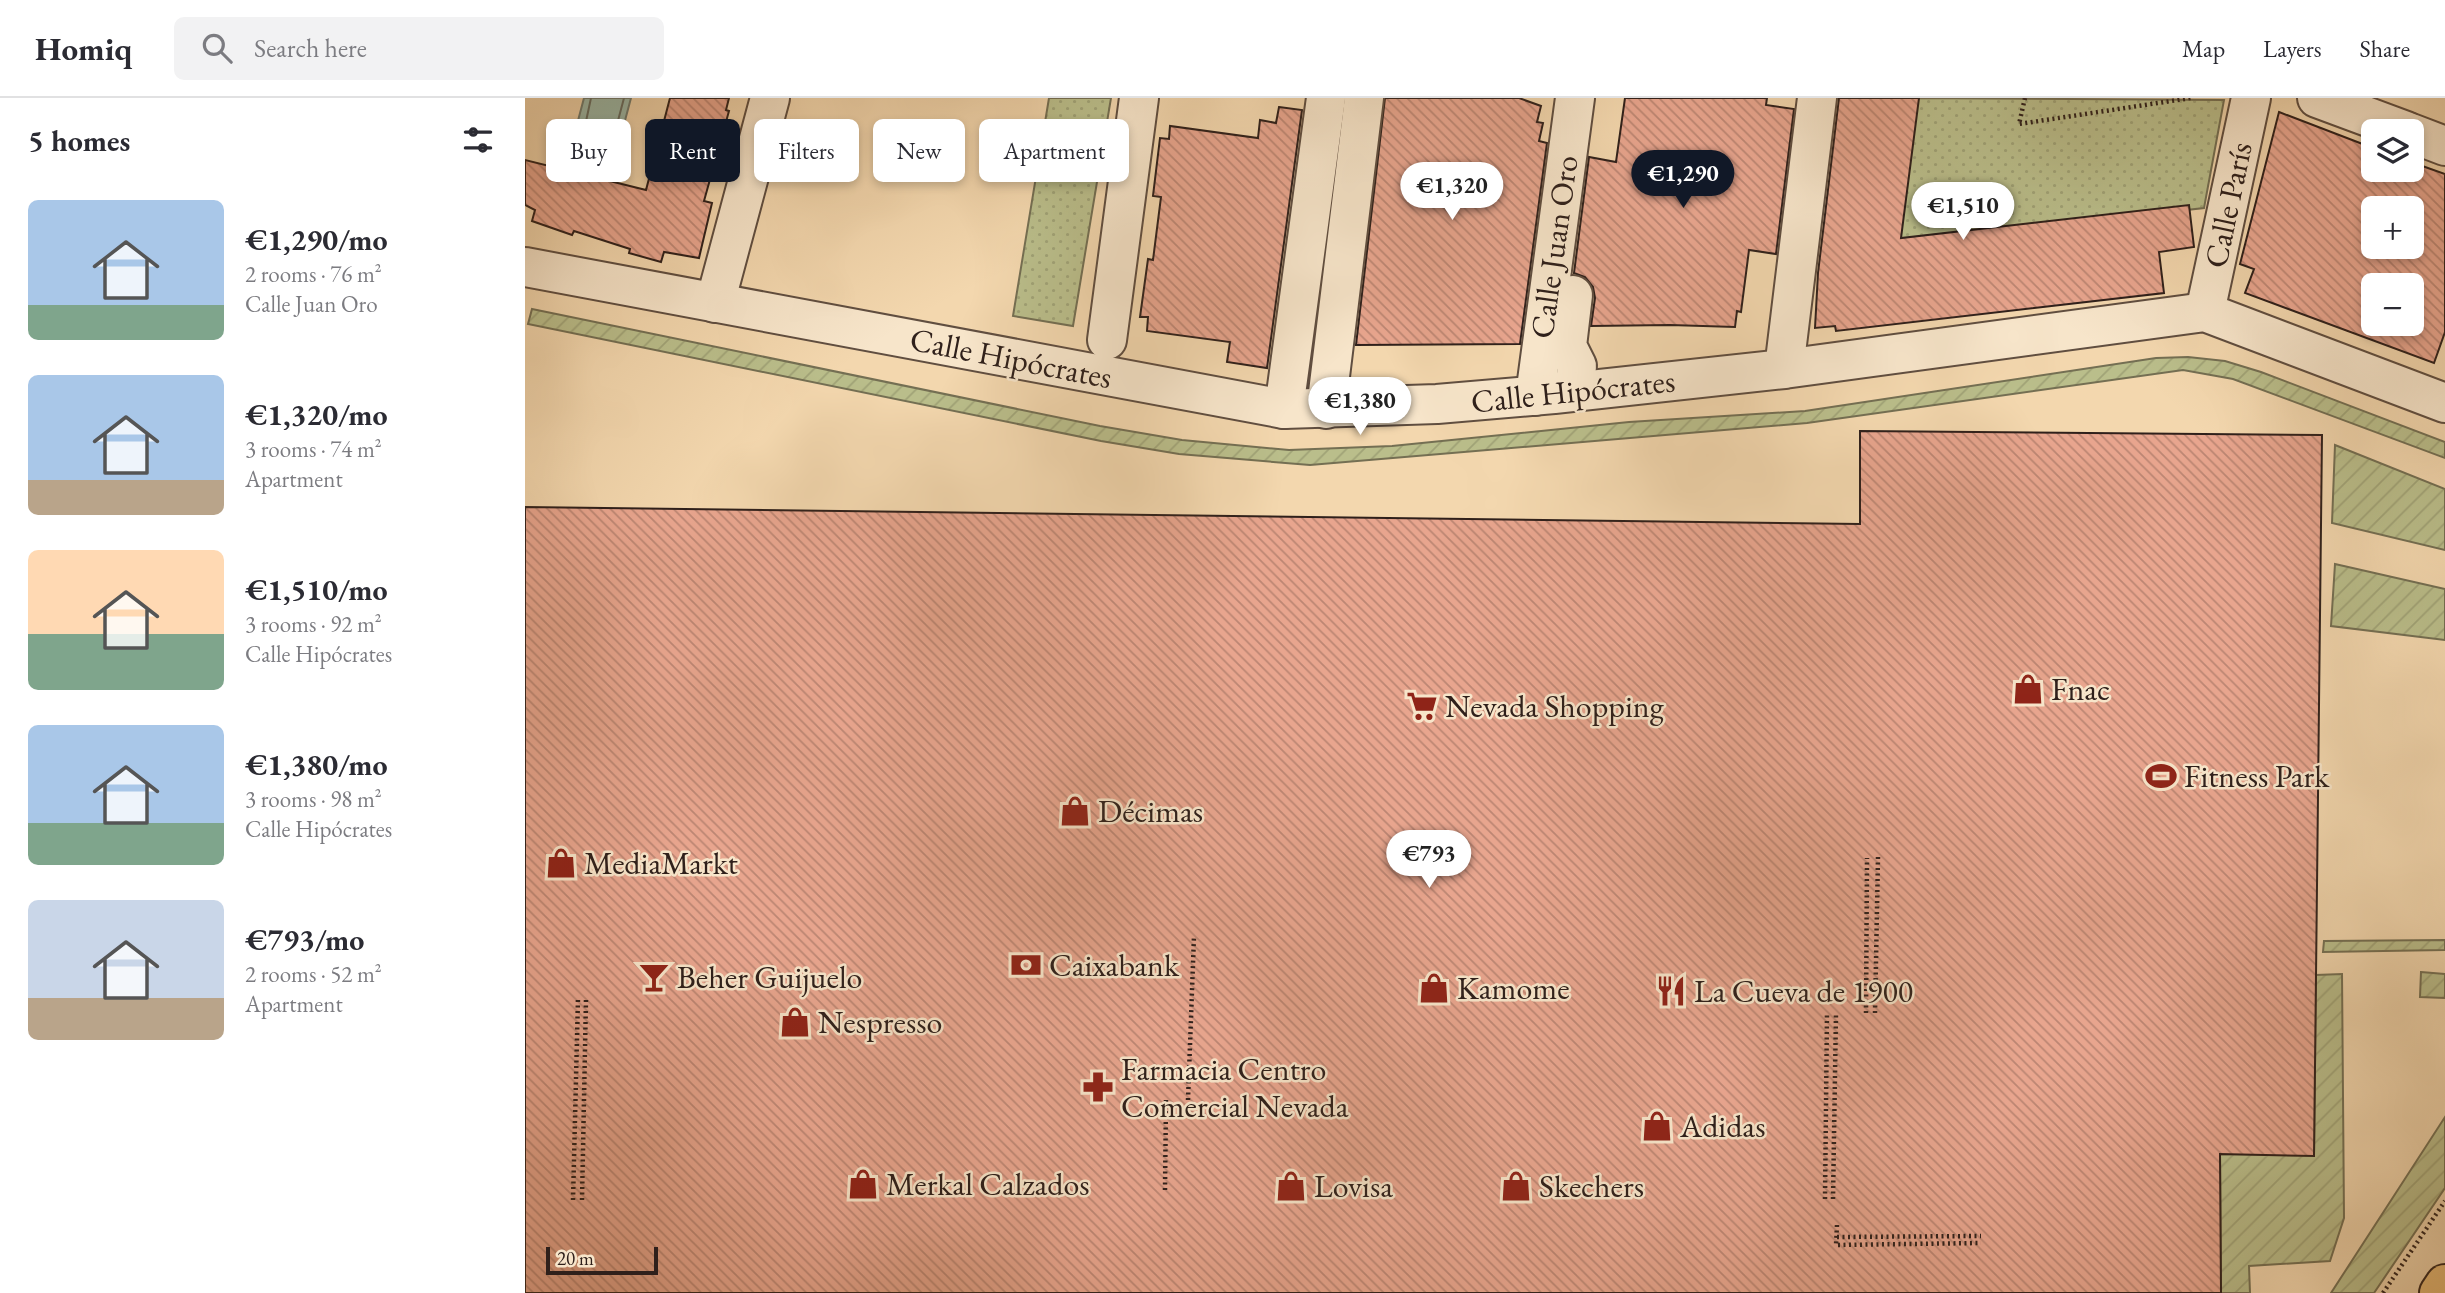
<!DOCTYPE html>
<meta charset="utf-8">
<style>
body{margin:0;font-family:"EB Garamond",serif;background:#f2f2f3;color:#2b2b33;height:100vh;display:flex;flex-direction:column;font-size:26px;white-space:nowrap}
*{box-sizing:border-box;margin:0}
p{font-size:23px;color:#7c7c81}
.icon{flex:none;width:38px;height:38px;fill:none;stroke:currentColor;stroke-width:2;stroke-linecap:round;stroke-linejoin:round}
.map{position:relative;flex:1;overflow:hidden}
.side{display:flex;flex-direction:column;background:#fff;width:525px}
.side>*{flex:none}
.top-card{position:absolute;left:21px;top:21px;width:665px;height:63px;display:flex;gap:14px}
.controls{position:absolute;left:1836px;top:21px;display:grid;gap:14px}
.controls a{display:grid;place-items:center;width:63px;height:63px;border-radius:10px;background:#fff;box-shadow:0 4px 10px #0003;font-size:35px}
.scale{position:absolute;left:21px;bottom:18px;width:112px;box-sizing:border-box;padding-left:7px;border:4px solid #2f201b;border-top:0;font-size:19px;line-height:24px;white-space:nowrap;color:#2f201b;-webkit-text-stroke:5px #f7e5ca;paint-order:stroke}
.price{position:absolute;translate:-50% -60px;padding:0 16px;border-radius:24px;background:#fff;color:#222;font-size:23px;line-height:46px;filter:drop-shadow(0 2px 4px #0008)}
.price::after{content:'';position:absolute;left:50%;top:42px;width:21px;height:16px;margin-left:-10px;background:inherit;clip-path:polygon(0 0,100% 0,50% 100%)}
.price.current{background:#111827;color:#fff}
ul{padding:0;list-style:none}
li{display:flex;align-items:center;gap:21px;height:175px;padding:0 28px}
li span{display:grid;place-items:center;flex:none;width:196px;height:140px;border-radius:10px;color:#555}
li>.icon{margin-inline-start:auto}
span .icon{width:84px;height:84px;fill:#fffc;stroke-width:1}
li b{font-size:30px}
h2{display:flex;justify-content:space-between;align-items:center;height:84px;padding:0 28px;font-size:30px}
.tag{padding:0 24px;border-radius:10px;background:#fff;box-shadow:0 4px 10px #0003;font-size:24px;line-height:63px}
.tag.current{background:#111827;color:#fff}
header{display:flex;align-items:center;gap:42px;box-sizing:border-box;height:98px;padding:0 35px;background:#fff;border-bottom:2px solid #e1e1e2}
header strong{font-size:33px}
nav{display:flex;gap:38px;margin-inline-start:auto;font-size:24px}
.search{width:490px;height:63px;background:#f2f2f3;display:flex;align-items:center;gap:18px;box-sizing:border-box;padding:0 24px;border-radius:10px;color:#7c7c81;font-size:26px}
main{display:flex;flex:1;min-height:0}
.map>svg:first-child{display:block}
</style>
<header>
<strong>Homiq</strong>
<div class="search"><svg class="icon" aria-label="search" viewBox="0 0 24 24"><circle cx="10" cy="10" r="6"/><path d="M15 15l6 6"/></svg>Search here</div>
<nav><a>Map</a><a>Layers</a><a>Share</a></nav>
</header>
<main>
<section class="side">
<h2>5 homes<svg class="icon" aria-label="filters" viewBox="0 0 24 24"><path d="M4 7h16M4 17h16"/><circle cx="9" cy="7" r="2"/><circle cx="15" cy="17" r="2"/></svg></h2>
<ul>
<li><span style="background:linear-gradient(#a9c7e8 75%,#7fa58c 0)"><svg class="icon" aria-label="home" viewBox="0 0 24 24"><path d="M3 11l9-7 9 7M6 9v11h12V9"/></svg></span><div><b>€1,290/mo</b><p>2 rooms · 76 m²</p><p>Calle Juan Oro</p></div></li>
<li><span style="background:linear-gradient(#a9c7e8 75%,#b9a48a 0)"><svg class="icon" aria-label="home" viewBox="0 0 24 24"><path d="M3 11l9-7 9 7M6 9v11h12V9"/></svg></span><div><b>€1,320/mo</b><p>3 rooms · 74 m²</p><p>Apartment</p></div></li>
<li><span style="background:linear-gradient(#ffd9b3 60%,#7fa58c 0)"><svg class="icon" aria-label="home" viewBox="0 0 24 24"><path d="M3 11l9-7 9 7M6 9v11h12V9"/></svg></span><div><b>€1,510/mo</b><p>3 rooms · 92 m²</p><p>Calle Hipócrates</p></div></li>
<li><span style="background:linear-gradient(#a9c7e8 70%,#7fa58c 0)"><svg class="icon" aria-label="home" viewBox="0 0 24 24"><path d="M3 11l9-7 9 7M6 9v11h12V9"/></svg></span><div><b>€1,380/mo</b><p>3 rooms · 98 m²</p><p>Calle Hipócrates</p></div></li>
<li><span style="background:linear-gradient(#c9d6e8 70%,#b9a48a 0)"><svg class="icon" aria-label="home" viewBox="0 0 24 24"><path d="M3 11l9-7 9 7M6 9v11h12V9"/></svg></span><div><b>€793/mo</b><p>2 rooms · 52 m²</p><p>Apartment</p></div></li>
</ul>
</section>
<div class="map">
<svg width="1920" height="1195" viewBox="0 0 1920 1195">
<defs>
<pattern id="park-dots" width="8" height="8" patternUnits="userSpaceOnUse" patternTransform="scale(1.75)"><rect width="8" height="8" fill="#babe8b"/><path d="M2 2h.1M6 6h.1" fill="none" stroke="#a0a377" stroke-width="1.8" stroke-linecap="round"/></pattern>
<pattern id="garden-furrows" width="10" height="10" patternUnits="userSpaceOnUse" patternTransform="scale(1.75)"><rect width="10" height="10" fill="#babe8b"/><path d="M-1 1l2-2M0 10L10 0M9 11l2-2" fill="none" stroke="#a0a377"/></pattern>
<pattern id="building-back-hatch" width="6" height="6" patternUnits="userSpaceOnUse" patternTransform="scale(1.75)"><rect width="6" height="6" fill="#e8a58e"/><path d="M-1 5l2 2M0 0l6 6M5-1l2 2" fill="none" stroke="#bc8673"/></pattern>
</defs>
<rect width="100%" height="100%" fill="#f3d7ae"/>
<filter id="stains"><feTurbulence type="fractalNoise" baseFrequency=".00286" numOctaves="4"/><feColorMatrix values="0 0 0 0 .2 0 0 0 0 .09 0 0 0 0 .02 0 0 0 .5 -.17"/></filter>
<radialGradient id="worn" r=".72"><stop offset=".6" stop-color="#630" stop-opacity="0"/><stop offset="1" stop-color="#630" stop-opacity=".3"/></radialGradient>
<g fill="url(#park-dots)" stroke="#746f53" stroke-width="2">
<path d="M 524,0 L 586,0 L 548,228 L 488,218 Z"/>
<path d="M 1387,0 L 1699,2 L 1679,110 L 1368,145 Z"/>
</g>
<g fill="url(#garden-furrows)" stroke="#746f53" stroke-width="2">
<path d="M 7,211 L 575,328 L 657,342 L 764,352 L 867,348 L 1104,324 L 1280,313 L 1631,260 L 1663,259 L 1700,263 L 1736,274 L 1920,344 L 1920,360 L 1708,281 L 1658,272 L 1282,325 L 785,367 L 654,356 L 576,343 L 3,226 Z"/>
<path d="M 1810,347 L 1920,391 L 1920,452 L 1807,425 Z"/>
<path d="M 1810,466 L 1920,491 L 1920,542 L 1806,528 Z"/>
<path d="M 1920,842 L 1920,852 L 1798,854 L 1799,843 Z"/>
<path d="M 1896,874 L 1920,876 L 1920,900 L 1895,899 Z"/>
<path d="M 1817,876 L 1819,1120 L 1805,1163 L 1724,1168 L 1725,1195 L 1696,1195 L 1695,1056 L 1789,1057 L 1791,877 Z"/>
<path d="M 1920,1019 L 1920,1090 L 1849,1195 L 1806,1195 Z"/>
</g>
<path fill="#9bbaab" stroke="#707c71" stroke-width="2" d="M 59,0 L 106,0 L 94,45 L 50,34 Z"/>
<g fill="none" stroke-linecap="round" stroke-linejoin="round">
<path stroke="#656d63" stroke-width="2" d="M 66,0 L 60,28 L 86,36 L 90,34 L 99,0"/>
</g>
<g fill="url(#building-back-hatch)" stroke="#2f201b" stroke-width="2" fill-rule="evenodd">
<path d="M 145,0 L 204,0 L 201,12 L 204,13 L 179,103 L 187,105 L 174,160 L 139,154 L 136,164 L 104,155 L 105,151 L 49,133 L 47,137 L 7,123 L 10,112 L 0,107 L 0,62 L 121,92 Z"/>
<path d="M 860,0 L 994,0 L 1016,8 L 1012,24 L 1018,25 L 1014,43 L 1022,45 L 995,246 L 831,247 Z"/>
<path d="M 1100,0 L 1242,0 L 1241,7 L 1269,11 L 1251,156 L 1224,152 L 1216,214 L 1212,213 L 1210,229 L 1145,227 L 1066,228 L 1070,200 L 1068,189 L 1060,179 L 1049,175 L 1064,59 L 1091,64 Z"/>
<path d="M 1314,0 L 1394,0 L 1376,140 L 1664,107 L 1669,149 L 1634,154 L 1639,195 L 1311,233 L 1310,228 L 1290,230 L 1293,175 Z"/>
<path d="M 754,9 L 777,12 L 742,270 L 702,264 L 705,244 L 622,233 L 623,219 L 615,219 L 623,161 L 628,162 L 636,99 L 628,98 L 635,40 L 644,41 L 645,28 L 733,40 L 735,22 L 751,25 Z"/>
<path d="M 1754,14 L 1848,50 L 1848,72 L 1886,72 L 1886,64 L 1920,76 L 1920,234 L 1909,265 L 1720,195 L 1729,171 L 1715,166 ZM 1848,110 L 1886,110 L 1886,149 L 1848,149 ZM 1848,187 L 1886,187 L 1886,226 L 1848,226 Z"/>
<path d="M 1335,333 L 1797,337 L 1789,1058 L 1695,1056 L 1696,1195 L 0,1195 L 0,409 L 1335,426 Z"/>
</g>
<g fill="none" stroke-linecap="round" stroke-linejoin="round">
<g stroke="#604e40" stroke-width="42">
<g id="minor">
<path d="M 1048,197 L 1042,248 L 1052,268 L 1049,294"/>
<path d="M 190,205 L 245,0"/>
<path d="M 582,242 L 614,0"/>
<path d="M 1259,271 L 1292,0"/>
<path d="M 1010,298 L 1050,0"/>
<path d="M 759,311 L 801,0"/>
<path d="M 801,311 L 839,0"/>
</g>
</g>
<g stroke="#604e40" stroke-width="42">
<g id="tertiary">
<path d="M 1792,0 L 1881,33"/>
<path d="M 1886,35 L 1920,48"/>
<path d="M 0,169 L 759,311 L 912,306 L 1029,296 L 1259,271 L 1680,214 L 1920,305"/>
<path d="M 1680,214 L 1726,0"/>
</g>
</g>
<g stroke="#2f201b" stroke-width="42">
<path id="primary" d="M 1914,1195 L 1920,1186"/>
</g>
<g stroke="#2f201b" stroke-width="4.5" stroke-dasharray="2 3.5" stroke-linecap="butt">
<path d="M 1500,0 L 1494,26 L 1666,0"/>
<path d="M 1341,915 L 1342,760"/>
<path d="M 1350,915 L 1353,759"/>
<path d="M 663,1002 L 669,838"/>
<path d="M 640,1092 L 641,1002"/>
<path d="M 1300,1101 L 1302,915"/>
<path d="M 1308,1101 L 1311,915"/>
<path d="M 48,1102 L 53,900"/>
<path d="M 57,1102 L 61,901"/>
<path d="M 1312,1127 L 1311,1147 L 1456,1145"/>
<path d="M 1312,1139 L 1456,1138"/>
<path d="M 1858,1195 L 1920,1103"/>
</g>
<use href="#minor" stroke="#f7e5ca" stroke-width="38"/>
<use href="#tertiary" stroke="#f7e5ca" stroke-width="38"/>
<use href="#primary" stroke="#eabc77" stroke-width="38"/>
</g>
<defs>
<g id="shop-bare" transform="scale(2.415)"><path d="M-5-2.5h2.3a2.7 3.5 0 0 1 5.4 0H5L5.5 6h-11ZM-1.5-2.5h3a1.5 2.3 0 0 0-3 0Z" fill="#8f2418" stroke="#f7e5ca" stroke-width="2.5" paint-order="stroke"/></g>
<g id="supermarket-bare" transform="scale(2.415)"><path d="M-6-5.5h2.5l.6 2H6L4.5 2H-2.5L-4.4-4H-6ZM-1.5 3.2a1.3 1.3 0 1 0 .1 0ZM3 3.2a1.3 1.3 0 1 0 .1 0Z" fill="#8f2418" stroke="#f7e5ca" stroke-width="2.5" paint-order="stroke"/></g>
<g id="stadium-bare" transform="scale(2.415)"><path d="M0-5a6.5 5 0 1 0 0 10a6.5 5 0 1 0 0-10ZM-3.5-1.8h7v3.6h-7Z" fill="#8f2418" stroke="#f7e5ca" stroke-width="2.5" paint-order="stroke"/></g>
<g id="bank-bare" transform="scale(2.415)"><path d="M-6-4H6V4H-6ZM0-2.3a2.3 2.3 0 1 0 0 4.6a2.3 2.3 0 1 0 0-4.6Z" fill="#8f2418" stroke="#f7e5ca" stroke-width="2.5" paint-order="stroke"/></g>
<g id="bar-bare" transform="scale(2.415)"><path d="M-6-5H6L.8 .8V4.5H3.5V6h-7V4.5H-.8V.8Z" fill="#8f2418" stroke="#f7e5ca" stroke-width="2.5" paint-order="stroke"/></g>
<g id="restaurant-bare" transform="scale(2.415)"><path d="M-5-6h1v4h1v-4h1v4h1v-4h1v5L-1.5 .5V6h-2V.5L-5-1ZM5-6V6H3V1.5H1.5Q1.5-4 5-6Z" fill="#8f2418" stroke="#f7e5ca" stroke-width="2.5" paint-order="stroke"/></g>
<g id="pharmacy-bare" transform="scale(2.415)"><path d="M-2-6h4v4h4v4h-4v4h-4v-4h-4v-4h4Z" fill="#8f2418" stroke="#f7e5ca" stroke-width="2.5" paint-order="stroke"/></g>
</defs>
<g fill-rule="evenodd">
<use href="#shop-bare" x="1503" y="591"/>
<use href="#supermarket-bare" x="897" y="608"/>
<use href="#stadium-bare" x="1636" y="678"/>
<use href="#shop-bare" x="550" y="713"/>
<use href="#shop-bare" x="36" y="765"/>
<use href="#bank-bare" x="501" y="867"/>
<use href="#bar-bare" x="129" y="879"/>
<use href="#shop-bare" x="909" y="890"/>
<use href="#restaurant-bare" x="1146" y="893"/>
<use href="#shop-bare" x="270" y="924"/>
<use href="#pharmacy-bare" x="573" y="989"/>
<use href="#shop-bare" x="1132" y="1028"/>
<use href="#shop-bare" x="338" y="1086"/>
<use href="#shop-bare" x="766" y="1088"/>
<use href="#shop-bare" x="991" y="1088"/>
</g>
<g text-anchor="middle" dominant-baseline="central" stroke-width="5" stroke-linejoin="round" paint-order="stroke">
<g font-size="32" fill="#2f201b" stroke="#f7e5ca">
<text transform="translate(1703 107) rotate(-78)">Calle París</text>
<text transform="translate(1029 149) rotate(-82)">Calle Juan Oro</text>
<text transform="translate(486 260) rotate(11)">Calle Hipócrates</text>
<text transform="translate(1048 293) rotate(-6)">Calle Hipócrates</text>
</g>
<g font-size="32" fill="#2f201b" stroke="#f7e5ca" text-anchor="start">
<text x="1526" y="591">Fnac</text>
<text x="920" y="608">Nevada Shopping</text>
<text x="1659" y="678">Fitness Park</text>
<text x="573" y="713">Décimas</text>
<text x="59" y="765">MediaMarkt</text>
<text x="524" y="867">Caixabank</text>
<text x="152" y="879">Beher Guijuelo</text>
<text x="932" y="890">Kamome</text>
<text x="1169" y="893">La Cueva de 1900</text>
<text x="293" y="924">Nespresso</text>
<text x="596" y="971">Farmacia Centro<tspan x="596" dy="37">Comercial Nevada</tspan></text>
<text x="1155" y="1028">Adidas</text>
<text x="361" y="1086">Merkal Calzados</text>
<text x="789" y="1088">Lovisa</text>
<text x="1014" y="1088">Skechers</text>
</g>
</g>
<rect width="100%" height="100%" filter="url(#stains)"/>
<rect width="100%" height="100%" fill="url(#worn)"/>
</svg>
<div class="controls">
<a><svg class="icon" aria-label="layers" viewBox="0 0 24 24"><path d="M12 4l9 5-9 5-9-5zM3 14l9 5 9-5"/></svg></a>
<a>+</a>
<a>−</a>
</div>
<div class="scale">20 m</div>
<b class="price current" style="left:1158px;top:112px">€1,290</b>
<b class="price" style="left:927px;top:124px">€1,320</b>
<b class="price" style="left:1438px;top:144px">€1,510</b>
<b class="price" style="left:835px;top:339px">€1,380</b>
<b class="price" style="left:904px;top:792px">€793</b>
<div class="top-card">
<a class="tag">Buy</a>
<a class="tag current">Rent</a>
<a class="tag">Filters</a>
<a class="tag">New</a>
<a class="tag">Apartment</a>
</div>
</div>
</main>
